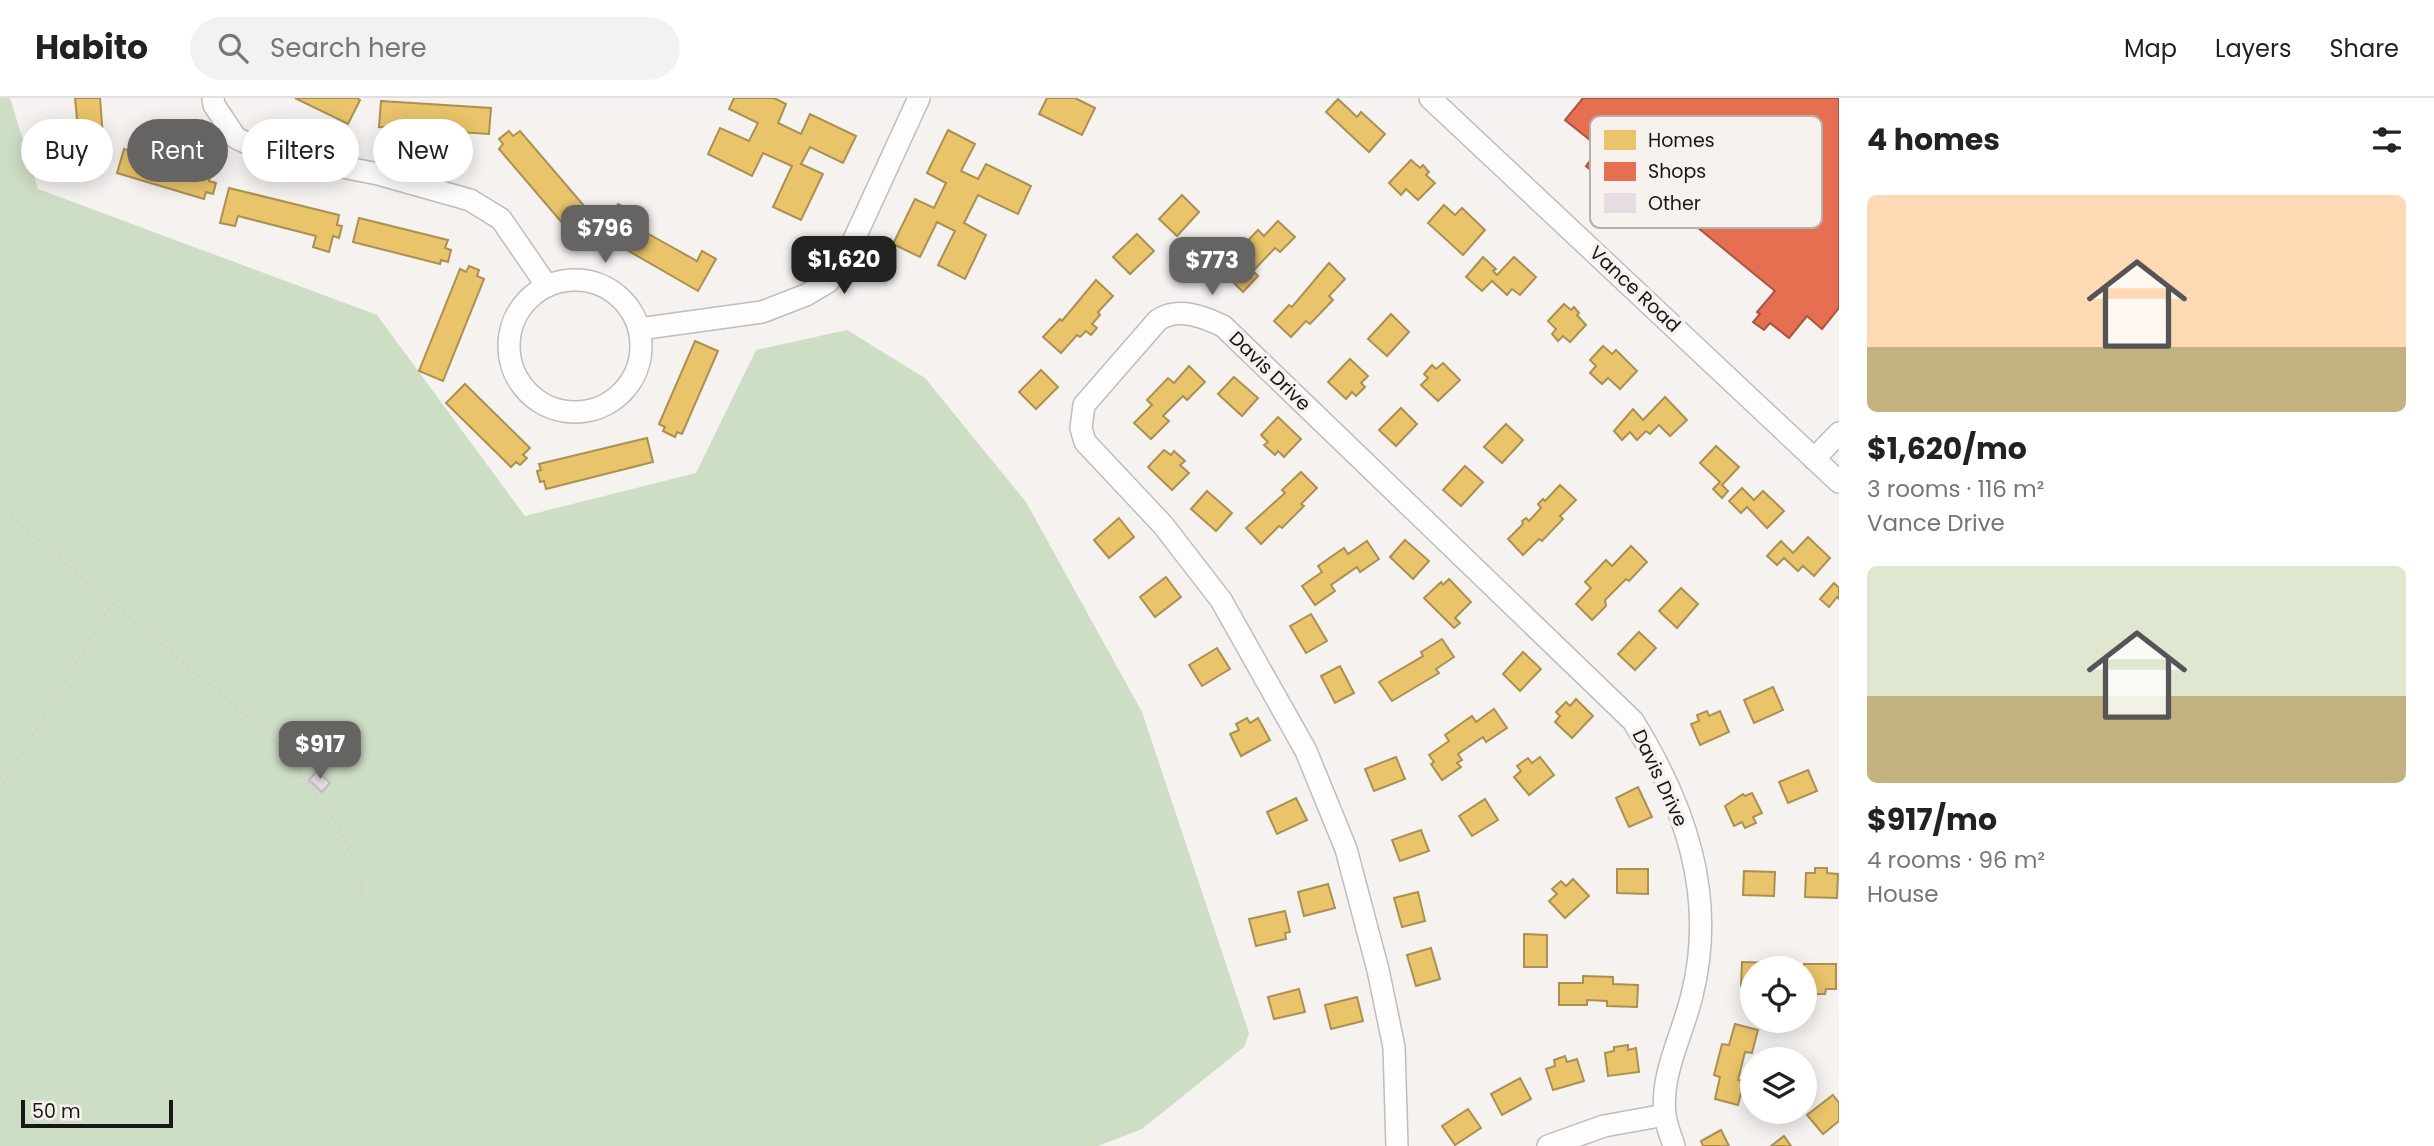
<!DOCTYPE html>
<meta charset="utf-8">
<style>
body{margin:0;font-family:Poppins,sans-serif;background:#f2f2f2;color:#222;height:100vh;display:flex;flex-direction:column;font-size:26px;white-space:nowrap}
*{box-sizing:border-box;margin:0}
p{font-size:23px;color:#767676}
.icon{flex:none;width:38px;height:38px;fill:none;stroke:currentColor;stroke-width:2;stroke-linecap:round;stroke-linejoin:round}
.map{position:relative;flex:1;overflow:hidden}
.side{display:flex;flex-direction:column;background:#fff;width:595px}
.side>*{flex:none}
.guide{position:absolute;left:21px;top:21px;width:665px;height:63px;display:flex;gap:14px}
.tools{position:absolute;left:1740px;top:858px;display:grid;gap:14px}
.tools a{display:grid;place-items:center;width:77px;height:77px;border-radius:50%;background:#fff;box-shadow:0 4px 18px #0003;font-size:35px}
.scale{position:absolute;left:21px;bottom:18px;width:152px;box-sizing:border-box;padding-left:7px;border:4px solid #191716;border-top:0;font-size:19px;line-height:24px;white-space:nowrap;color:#191716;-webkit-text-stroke:5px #f7f2ee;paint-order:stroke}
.price{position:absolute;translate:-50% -60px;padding:0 16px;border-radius:14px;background:#666462;color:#fff;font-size:23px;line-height:46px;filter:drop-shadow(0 2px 4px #0008)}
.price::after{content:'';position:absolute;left:50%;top:42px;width:21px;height:16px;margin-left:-10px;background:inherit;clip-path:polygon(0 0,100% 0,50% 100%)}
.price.active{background:#222;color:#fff}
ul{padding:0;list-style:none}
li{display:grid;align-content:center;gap:14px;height:371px;padding:0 28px}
li span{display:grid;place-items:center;height:217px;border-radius:10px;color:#555}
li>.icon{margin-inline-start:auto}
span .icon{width:126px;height:126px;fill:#fffc;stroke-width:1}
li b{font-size:30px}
h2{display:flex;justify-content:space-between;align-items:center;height:84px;padding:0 28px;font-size:30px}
.pill{padding:0 24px;border-radius:32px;background:#fff;box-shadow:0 4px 18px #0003;font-size:24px;line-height:63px}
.pill.active{background:#666462;color:#fff}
header{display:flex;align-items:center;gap:42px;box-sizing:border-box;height:98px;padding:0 35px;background:#fff;border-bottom:2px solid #e0e0e0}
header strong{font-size:33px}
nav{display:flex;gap:38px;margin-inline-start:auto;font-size:24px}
.search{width:490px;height:63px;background:#f2f2f2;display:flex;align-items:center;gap:18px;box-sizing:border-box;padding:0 24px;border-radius:38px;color:#767676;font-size:26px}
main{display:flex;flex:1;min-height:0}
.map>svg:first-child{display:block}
</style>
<header>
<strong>Habito</strong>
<div class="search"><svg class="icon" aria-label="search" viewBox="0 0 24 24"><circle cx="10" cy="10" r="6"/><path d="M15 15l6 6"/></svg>Search here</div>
<nav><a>Map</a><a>Layers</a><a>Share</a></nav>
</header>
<main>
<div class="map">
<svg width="1839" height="1048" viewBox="0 0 1839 1048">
<rect width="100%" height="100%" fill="#f5f2f0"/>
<path fill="#cedec4" d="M 0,0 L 10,0 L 38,91 L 377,217 L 525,418 L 696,375 L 756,252 L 847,232 L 925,280 L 1026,404 L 1142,614 L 1249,935 L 1244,949 L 1142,1031 L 1098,1048 L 0,1048 Z"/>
<g fill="#e9c46a" stroke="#ab9051" stroke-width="2">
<path d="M 75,0 L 100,0 L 104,52 L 80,53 Z"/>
<path d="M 295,0 L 357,0 L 360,2 L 348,26 Z"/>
<path d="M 734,0 L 774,0 L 786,6 L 778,25 L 801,36 L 810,16 L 856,38 L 843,65 L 810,49 L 801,66 L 823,76 L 801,122 L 773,109 L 792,68 L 763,55 L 752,78 L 708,56 L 720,30 L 749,43 L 758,25 L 729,11 Z"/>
<path d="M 1047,0 L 1075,0 L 1095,10 L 1082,37 L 1039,16 Z"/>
<path d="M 1338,1 L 1357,19 L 1361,14 L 1385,36 L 1369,54 L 1326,14 Z"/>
<path d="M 381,3 L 491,10 L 489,36 L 379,29 Z"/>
<path d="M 948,32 L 975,46 L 961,73 L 978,81 L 986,66 L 1031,88 L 1018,116 L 978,97 L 964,125 L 986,137 L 965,181 L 938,167 L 955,133 L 937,124 L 920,159 L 893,146 L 915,101 L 934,110 L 946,85 L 927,75 Z"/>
<path d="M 509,33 L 513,38 L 520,33 L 591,116 L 570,134 L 499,51 L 503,46 L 499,41 Z"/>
<path d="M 124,51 L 211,77 L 209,83 L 216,85 L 213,96 L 206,94 L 204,101 L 117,75 Z"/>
<path d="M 1411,62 L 1420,70 L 1423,67 L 1429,74 L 1426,77 L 1435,85 L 1418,102 L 1406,91 L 1401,97 L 1389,85 Z"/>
<path d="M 229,90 L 339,117 L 337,127 L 342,128 L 339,140 L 333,138 L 329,154 L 313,149 L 316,138 L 238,118 L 235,128 L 220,125 Z"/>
<path d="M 1182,97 L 1199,114 L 1177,138 L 1159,121 Z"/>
<path d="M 618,106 L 633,114 L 627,124 L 697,163 L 702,153 L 716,161 L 698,193 L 601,137 L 604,131 L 598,128 L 604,118 L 610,121 Z"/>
<path d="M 1444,107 L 1455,117 L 1462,110 L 1485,132 L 1463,157 L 1428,125 Z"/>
<path d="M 359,120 L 448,142 L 445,150 L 451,152 L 448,164 L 441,162 L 440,166 L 353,144 Z"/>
<path d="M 1278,123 L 1295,139 L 1280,154 L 1275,150 L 1253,173 L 1258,178 L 1243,194 L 1226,177 L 1241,162 L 1235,156 L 1258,132 L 1264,138 Z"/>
<path d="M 1137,136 L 1154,153 L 1130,176 L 1113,159 Z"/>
<path d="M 1483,159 L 1496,171 L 1493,173 L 1497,177 L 1514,159 L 1536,179 L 1520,197 L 1512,191 L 1507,197 L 1492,183 L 1482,193 L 1466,179 Z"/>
<path d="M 1329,165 L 1345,181 L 1329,198 L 1333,202 L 1310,226 L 1306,223 L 1291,239 L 1274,223 L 1289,207 L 1292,209 Z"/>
<path d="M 469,168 L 479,172 L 477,178 L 484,181 L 443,283 L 419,273 L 460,171 L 466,174 Z"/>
<path d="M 1096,182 L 1113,198 L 1098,214 L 1100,217 L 1092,226 L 1097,230 L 1091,237 L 1086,233 L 1080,239 L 1077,237 L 1061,255 L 1043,239 L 1060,221 L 1062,223 Z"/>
<path d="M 1564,206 L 1571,212 L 1574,209 L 1579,215 L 1577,217 L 1586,227 L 1570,244 L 1563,238 L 1558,243 L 1552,236 L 1556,231 L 1548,223 Z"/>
<path d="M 1391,216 L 1409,234 L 1387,258 L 1368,241 Z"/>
<path d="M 695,243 L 718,253 L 682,336 L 677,334 L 675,339 L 663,333 L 665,329 L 659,326 Z"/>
<path d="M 1603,248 L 1612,256 L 1616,252 L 1637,273 L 1620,291 L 1608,280 L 1602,286 L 1590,275 L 1596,268 L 1590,262 Z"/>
<path d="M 1350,261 L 1368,278 L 1361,285 L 1365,289 L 1356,298 L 1352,294 L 1346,301 L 1328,284 Z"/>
<path d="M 1443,265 L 1460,282 L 1438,303 L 1421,287 L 1428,280 L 1424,276 L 1432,267 L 1436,271 Z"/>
<path d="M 1189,268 L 1205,284 L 1187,302 L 1183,298 L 1163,318 L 1169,323 L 1151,341 L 1134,325 L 1152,307 L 1147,302 L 1168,280 L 1174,285 Z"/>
<path d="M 1041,272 L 1058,289 L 1036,311 L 1019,294 Z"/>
<path d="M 1234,279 L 1258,300 L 1242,318 L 1218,296 Z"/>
<path d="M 465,286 L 530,350 L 523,357 L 527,360 L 520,367 L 516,364 L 511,369 L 446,305 Z"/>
<path d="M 1665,299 L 1687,322 L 1670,338 L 1659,327 L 1650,336 L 1646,333 L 1637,342 L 1630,334 L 1622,342 L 1614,333 L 1633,311 L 1643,322 Z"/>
<path d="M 1401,310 L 1417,326 L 1396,348 L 1379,332 Z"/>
<path d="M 1278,319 L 1301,341 L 1284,359 L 1278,353 L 1275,357 L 1264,347 L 1268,344 L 1261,337 Z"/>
<path d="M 1506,326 L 1523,342 L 1502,365 L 1484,349 Z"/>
<path d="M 647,340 L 653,364 L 546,391 L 544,383 L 540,384 L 537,373 L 541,372 L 539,366 Z"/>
<path d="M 1716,348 L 1739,369 L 1722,387 L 1728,393 L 1722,400 L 1713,391 L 1720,384 L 1700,365 Z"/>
<path d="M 1164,352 L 1171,357 L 1174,353 L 1185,363 L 1180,367 L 1189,375 L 1172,392 L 1148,369 Z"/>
<path d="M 1465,368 L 1483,384 L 1461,408 L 1443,392 Z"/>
<path d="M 1301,374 L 1317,390 L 1301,406 L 1304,408 L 1282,430 L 1279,428 L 1261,446 L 1246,430 L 1285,395 L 1282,392 Z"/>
<path d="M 1560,387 L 1576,402 L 1560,418 L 1563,421 L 1542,443 L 1539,441 L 1523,457 L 1508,441 L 1523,426 L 1522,423 L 1526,420 L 1529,423 L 1541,410 L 1538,406 L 1543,401 L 1545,403 Z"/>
<path d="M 1742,390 L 1754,402 L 1763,393 L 1784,413 L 1767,430 L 1747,409 L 1741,415 L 1729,403 Z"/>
<path d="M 1207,393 L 1232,415 L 1216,433 L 1191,411 Z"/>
<path d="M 1119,420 L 1134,439 L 1109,460 L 1094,442 Z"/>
<path d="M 1808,439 L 1830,460 L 1814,478 L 1803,468 L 1798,473 L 1784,460 L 1777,467 L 1767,458 L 1781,443 L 1793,455 Z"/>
<path d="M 1405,442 L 1429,463 L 1413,481 L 1390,459 Z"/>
<path d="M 1367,443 L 1379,461 L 1360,474 L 1357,469 L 1331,487 L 1335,493 L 1315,507 L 1302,488 L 1322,474 L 1318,468 L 1344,450 L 1348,456 Z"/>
<path d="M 1631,448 L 1647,464 L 1629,483 L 1626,481 L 1605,502 L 1606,508 L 1592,522 L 1576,506 L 1591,490 L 1585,484 L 1606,462 L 1612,468 Z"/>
<path d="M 1166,479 L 1181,499 L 1155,519 L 1140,499 Z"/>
<path d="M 1449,481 L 1471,504 L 1455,520 L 1460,525 L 1454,530 L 1424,500 L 1441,484 L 1443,487 Z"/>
<path d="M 1834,485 L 1839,490 L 1839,501 L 1837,499 L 1829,509 L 1820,501 Z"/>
<path d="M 1681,490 L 1698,506 L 1677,530 L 1659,513 Z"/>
<path d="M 1311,516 L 1327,543 L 1306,555 L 1290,528 Z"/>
<path d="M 1639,534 L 1656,550 L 1635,572 L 1618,556 Z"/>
<path d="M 1442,541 L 1454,559 L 1436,571 L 1439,575 L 1392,603 L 1379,584 L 1423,558 L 1421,554 Z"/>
<path d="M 1217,550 L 1230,571 L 1202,588 L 1189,567 Z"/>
<path d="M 1523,554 L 1541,571 L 1520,593 L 1503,576 Z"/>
<path d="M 1340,568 L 1354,595 L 1335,605 L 1321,578 Z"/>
<path d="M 1773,589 L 1783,612 L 1754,625 L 1744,602 Z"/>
<path d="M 1576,601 L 1593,618 L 1572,640 L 1555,624 L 1560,618 L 1556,614 L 1566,604 L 1570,608 Z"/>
<path d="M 1494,611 L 1507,630 L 1486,644 L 1483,639 L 1458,656 L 1462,662 L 1457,665 L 1461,669 L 1442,682 L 1431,666 L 1434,664 L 1429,657 L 1449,643 L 1445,637 L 1472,618 L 1476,624 Z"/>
<path d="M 1707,613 L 1709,618 L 1720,613 L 1729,634 L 1700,647 L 1691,626 L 1699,623 L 1697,617 Z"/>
<path d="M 1247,620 L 1250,625 L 1258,620 L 1270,642 L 1241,658 L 1230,636 L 1239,632 L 1236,626 Z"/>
<path d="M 1396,659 L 1405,681 L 1374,693 L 1365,671 Z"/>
<path d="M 1540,659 L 1554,677 L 1529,697 L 1514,679 L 1521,673 L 1517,668 L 1528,660 L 1532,665 Z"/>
<path d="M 1808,672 L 1817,693 L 1788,705 L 1779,684 Z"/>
<path d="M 1638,689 L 1652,719 L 1629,729 L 1616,700 Z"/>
<path d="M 1752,695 L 1762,715 L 1753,719 L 1756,725 L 1745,730 L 1742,724 L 1734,728 L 1725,708 L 1743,696 L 1745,698 Z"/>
<path d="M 1296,700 L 1307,722 L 1277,736 L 1267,714 Z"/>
<path d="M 1485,701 L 1498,722 L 1472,738 L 1459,718 Z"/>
<path d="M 1421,732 L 1429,753 L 1400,763 L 1392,742 Z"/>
<path d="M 1815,770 L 1827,770 L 1827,775 L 1838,776 L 1837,800 L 1805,799 L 1806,775 L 1815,775 Z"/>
<path d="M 1617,771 L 1648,771 L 1648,796 L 1617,795 Z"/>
<path d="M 1744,773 L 1775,774 L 1774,798 L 1743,797 Z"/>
<path d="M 1573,781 L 1589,798 L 1565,820 L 1549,803 L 1557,796 L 1552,791 L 1561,783 L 1566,788 Z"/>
<path d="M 1328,786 L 1335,810 L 1304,818 L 1298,794 Z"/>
<path d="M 1418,794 L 1425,823 L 1402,829 L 1394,800 Z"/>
<path d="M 1285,813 L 1290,834 L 1285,835 L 1286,841 L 1256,848 L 1249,821 Z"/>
<path d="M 1524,836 L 1547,837 L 1547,869 L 1524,869 Z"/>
<path d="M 1431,850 L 1440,881 L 1416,888 L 1407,857 Z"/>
<path d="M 1742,864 L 1773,865 L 1773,870 L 1752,870 L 1752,889 L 1741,888 Z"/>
<path d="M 1804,866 L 1836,866 L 1836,891 L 1826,891 L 1825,896 L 1812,896 L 1812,891 L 1804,890 Z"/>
<path d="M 1583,878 L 1613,879 L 1613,886 L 1638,887 L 1637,909 L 1607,908 L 1607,903 L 1587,902 L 1587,907 L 1559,907 L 1559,885 L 1583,885 Z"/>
<path d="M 1299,891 L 1305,914 L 1274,921 L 1268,899 Z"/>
<path d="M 1357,899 L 1363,923 L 1331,931 L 1325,907 Z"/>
<path d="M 1735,926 L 1758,932 L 1752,955 L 1745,954 L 1738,982 L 1744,983 L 1738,1007 L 1715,1001 L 1720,979 L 1714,977 L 1722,946 L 1729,947 Z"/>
<path d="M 1628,947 L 1628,952 L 1636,950 L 1639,974 L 1608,978 L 1605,955 L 1614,953 L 1614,949 Z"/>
<path d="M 1565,958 L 1567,964 L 1577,961 L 1584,983 L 1553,992 L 1546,971 L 1555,968 L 1554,962 Z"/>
<path d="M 1520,980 L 1531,1001 L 1502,1017 L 1491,996 Z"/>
<path d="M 1833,997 L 1839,1005 L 1839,1023 L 1823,1036 L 1807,1017 Z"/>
<path d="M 1468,1011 L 1481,1030 L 1455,1047 L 1442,1028 Z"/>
<path d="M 1721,1032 L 1729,1048 L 1703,1048 L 1701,1043 Z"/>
<path d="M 1784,1038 L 1791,1048 L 1771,1048 Z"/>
</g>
<path fill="#e76f51" stroke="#a9553f" stroke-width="2" d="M 1583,0 L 1839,0 L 1839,210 L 1822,231 L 1807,218 L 1789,240 L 1770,225 L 1764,232 L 1753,224 L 1760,216 L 1757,214 L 1775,193 L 1619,65 L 1604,83 L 1586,68 L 1600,50 L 1565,22 Z"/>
<path fill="#e6dde3" stroke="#bfbcbc" stroke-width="2" d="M 317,673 L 330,685 L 322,694 L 309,682 Z"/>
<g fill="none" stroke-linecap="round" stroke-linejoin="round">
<g stroke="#bfbdbc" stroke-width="24">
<g id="street">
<path d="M 213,0 L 214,7 L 236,40 L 267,54 L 378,76 L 470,102 L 501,121 L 547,188"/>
<path d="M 1430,0 L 1839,384"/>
<circle cx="575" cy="248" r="66"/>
<path d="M 639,231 L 762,214 L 806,197 L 828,184 L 846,159 L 919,0"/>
<path d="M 1814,361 L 1839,335"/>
<path d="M 1397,1048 L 1394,949 L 1378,872 L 1346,751 L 1306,653 L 1221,502 L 1163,427 L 1085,344 L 1081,330 L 1084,307 L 1158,222 C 1178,209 1202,218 1223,228 L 1633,623 C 1685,707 1717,798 1692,897 C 1683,936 1660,976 1665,1017 C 1666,1027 1671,1038 1674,1048"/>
<path d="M 1548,1048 L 1604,1028 L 1665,1017"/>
</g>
</g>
<g stroke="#d1d0d0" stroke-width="3.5" stroke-dasharray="2 5" stroke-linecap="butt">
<path d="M 0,410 L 99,495 L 259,627 L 292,662 L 340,732 L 359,773 L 364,810"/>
<path d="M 0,692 L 112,506"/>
</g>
<use href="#street" stroke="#fefdfd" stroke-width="21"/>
</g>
<g text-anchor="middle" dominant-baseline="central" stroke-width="7" stroke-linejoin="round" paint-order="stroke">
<g font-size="19" fill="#191716" stroke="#f7f2ee">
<text transform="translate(1635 191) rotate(43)">Vance Road</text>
<text transform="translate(1270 273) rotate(44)">Davis Drive</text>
<text transform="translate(1660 680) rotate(65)">Davis Drive</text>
</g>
</g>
<rect x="1590" y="18" width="232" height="112" rx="10" fill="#f7f2ee" stroke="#b4b0ad" stroke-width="2"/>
<rect x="1604" y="32" width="32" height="20" fill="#e9c46a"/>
<rect x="1604" y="64" width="32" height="19" fill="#e76f51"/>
<rect x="1604" y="95" width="32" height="20" fill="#e6dde3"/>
<g font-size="19" fill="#191716">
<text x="1648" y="49">Homes</text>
<text x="1648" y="80">Shops</text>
<text x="1648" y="112">Other</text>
</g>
</svg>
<div class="tools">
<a><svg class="icon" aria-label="locate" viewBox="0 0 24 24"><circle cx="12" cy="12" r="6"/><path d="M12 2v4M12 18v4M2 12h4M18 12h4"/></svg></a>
<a><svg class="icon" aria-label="layers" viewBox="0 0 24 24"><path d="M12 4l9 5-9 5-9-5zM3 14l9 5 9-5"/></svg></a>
</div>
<div class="scale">50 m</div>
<b class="price" style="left:605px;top:167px">$796</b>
<b class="price active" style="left:844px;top:198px">$1,620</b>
<b class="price" style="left:1212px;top:199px">$773</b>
<b class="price" style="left:320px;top:683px">$917</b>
<div class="guide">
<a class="pill">Buy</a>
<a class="pill active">Rent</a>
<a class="pill">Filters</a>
<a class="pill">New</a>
</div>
</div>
<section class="side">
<h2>4 homes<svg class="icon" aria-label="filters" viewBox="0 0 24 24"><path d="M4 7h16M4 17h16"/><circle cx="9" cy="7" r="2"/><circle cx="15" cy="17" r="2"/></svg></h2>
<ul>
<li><span style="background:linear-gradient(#ffd9b3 70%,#c2b280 0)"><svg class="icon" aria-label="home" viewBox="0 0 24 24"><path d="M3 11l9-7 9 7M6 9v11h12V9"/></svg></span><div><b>$1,620/mo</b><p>3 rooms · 116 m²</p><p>Vance Drive</p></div></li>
<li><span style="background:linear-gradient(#dfe7d0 60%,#c2b280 0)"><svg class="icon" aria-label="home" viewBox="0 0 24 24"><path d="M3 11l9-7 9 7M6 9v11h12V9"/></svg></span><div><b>$917/mo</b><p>4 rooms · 96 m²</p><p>House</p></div></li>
</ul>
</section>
</main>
